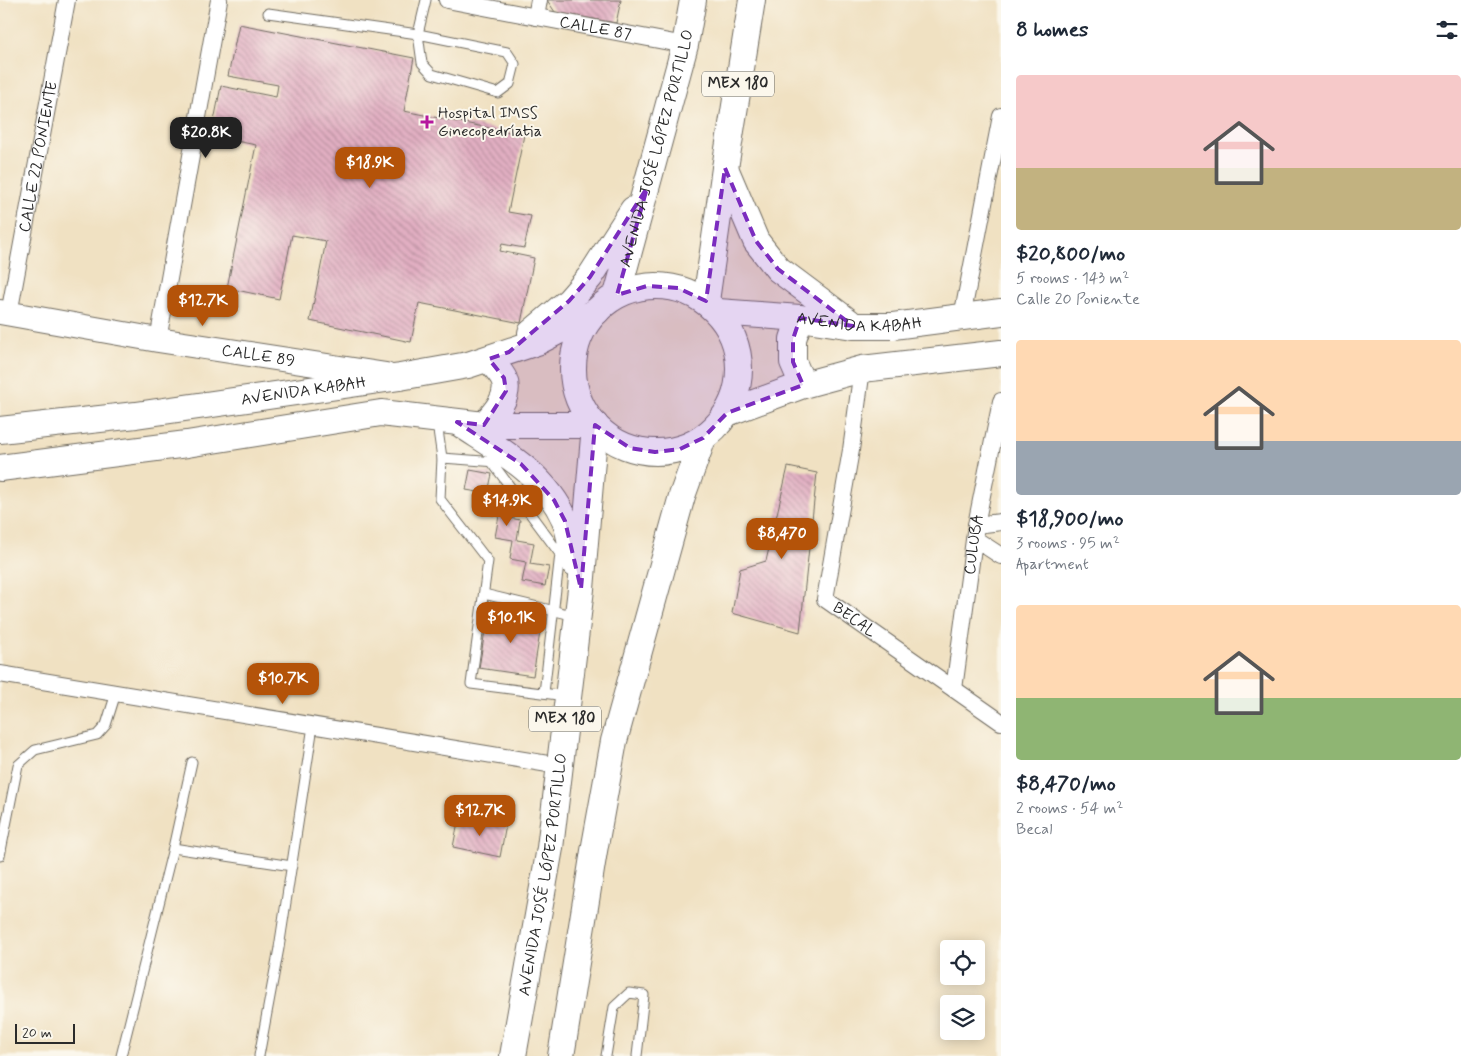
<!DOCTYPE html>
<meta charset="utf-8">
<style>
body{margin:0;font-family:Mynerve,sans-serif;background:#f6f6f7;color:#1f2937;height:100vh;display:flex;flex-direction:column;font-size:19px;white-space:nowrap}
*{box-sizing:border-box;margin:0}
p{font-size:16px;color:#747a83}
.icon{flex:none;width:28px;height:28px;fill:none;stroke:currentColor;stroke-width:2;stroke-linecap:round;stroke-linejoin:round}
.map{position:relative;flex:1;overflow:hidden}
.side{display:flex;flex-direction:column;background:#fff;width:475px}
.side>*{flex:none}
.buttons{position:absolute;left:940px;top:940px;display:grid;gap:10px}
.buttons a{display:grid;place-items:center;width:45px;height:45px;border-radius:5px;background:#fff;box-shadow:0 2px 12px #0003;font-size:25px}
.scale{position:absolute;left:15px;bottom:12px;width:60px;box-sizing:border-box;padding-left:5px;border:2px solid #2b2b2b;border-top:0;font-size:14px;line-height:18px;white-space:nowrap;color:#2b2b2b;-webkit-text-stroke:4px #fbf7ec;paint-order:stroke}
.price{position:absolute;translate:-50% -42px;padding:0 11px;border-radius:10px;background:#b45309;color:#fff;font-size:16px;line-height:32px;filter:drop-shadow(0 1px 2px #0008)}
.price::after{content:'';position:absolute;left:50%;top:30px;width:15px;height:11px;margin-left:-8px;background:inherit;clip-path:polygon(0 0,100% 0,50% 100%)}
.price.current{background:#222;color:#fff}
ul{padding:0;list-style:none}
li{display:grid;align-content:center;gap:10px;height:265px;padding:0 15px}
li span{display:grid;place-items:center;height:155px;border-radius:5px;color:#555}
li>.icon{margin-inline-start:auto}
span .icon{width:90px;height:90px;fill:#fffc;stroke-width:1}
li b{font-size:21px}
h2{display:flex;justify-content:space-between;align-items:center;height:60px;padding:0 15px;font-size:21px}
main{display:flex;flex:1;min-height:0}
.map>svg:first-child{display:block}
</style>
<main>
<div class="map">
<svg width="1001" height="1056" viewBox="0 0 1001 1056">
<defs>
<pattern id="building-back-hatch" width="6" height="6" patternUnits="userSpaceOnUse" patternTransform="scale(1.25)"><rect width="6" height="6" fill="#e2afc2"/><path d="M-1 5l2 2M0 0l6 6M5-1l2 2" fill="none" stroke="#b78f9e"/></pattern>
</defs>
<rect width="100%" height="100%" fill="#fbf7ec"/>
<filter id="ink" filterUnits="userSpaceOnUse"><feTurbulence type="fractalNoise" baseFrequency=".02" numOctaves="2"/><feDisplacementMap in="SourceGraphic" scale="10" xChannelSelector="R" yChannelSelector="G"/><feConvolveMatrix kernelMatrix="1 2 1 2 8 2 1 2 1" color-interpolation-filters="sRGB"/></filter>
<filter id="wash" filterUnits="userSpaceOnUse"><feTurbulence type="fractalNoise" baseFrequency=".0096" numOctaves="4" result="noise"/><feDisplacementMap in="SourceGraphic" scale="20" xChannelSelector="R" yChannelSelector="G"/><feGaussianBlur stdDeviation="1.12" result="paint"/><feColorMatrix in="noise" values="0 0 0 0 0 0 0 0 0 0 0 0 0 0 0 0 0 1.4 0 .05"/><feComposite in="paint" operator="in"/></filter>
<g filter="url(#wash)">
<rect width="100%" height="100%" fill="#f0e1c2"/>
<g id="blocks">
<g fill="url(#building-back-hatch)">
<path d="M 547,0 L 621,0 L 616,23 L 555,12 Z"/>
<path d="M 239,24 L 414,58 L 404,111 L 524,135 L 508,212 L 531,216 L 524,248 L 502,244 L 500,251 L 534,258 L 521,323 L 419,303 L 411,342 L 310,321 L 326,241 L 292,235 L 279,299 L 227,288 L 256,145 L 211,136 L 221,86 L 276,97 L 278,85 L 228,76 Z"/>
<path d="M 788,467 L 817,473 L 800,632 L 732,613 L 740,569 L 766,561 Z"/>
<path d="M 470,470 L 492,474 L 488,493 L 508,497 L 504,517 L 520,520 L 517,540 L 534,543 L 530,564 L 549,567 L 545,586 L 522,582 L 526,562 L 510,559 L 513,540 L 495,537 L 499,516 L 481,513 L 484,493 L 466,490 Z"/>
<path d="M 488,612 L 542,620 L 533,676 L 479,668 Z"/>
<path d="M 459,817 L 506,825 L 500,857 L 453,847 Z"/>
</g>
</g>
</g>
<g filter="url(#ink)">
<use href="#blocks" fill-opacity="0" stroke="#706b60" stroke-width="1"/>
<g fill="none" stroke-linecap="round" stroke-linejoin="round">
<g stroke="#706b60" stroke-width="11">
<g id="lane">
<path d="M 268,13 L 418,34 L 507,52 L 515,64 L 510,84 L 498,93 L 432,74 L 422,63 L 418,34 L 426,0"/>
<path d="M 437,423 L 442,458 L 440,499 L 488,561 L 471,684 L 566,696"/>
<path d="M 442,458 L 497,462"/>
<path d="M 491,461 L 560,554 L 544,693"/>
<path d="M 484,594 L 576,616"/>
<path d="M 173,848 L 292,866"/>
<path d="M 0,856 L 18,765 L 35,750 L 97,735 L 106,725 L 116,693"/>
<path d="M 121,1056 L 173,848 L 192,762"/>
<path d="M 259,1056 L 279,948 L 313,726"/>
<path d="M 606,1056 L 614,1007 L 629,993 L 644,995 L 637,1056"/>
</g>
</g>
<g stroke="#706b60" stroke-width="18">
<g id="street">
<path id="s1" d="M 447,0 L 685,45"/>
<path d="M 536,17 L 539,0"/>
<path id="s2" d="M 9,314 L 67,0"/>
<path d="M 962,317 L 1001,116"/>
<path d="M 158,340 L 219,0"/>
<path id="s3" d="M 862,369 L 851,450 L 825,599 L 1001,722"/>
<path d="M 976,525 L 1001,522"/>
<path d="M 975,539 L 1001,556"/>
<path d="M 0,674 L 560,766"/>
<path id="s4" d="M 954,689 L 976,525 L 1001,401"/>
</g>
</g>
<g stroke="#706b60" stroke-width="26">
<g id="secondary">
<path id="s5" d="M 0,312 L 158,340 L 386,375"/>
</g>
</g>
<g stroke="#706b60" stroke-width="28">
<g id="primary">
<path d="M 725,168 L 756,241 L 778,269 L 849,322"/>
<circle cx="656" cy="369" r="83"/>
<path id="s6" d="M 617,295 L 685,45 L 693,0"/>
<path d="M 706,301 L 725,168 L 752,0"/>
<path id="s7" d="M 718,312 L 800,318 L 853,326 L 893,326 L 1001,312"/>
<path d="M 800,318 L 793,339 L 793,362 L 803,385"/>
<path d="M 531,333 L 569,301 L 590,277 L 633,210"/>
<path d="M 727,413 L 803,385 L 862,369 L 1001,353"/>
<path d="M 462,425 C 501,451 545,474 565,520 C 570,533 572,550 575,564"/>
<path d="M 484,425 C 495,413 511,396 504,379 C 501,372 493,365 489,359"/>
<path id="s8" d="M 0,430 L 136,415 L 400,377 L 468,365 L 537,342 L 597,311"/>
<path d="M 0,468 L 187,444 L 381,413 L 484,425 L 595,425"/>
<path id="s9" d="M 513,1056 L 550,848 L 581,589 L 595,425"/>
<path d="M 561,1056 L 594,851 L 614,741 L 682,496 L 703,438"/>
</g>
</g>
<use href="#lane" stroke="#fff" stroke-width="9"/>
<use href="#street" stroke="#fff" stroke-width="16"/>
<use href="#secondary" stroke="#fff" stroke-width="24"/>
<use href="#primary" stroke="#fff" stroke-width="26"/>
</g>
</g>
<path fill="#7b2cbf" fill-opacity="0.2" stroke="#7b2cbf" stroke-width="4" stroke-dasharray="10 6" stroke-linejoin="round" d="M 725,168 L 756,241 L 778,269 L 853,326 L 800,318 L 793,339 L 793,362 L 803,385 L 727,413 L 703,438 L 680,449 L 655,452 L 630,448 L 595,425 L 581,589 L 565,521 L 554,500 L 521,464 L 457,422 L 484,425 L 506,391 L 504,378 L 489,359 L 509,352 L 569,301 L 590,277 L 647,188 L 617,295 L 647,286 L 678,288 L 706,301 Z"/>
<path fill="#b5179e" stroke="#fbf7ec" stroke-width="2" d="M424.5 114.5h5v5h5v5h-5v5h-5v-5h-5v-5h5z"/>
<g text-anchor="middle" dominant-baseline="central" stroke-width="4" stroke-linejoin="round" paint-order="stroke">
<g fill="#fbf7ec" stroke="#696865" stroke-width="1">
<rect x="702" y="71.5" width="72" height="25" rx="4"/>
<rect x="529" y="706.5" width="72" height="25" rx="4"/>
</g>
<g font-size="15" font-weight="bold" fill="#2b2b2b">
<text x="738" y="84">MEX 180</text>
<text x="565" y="719">MEX 180</text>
</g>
<g font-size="16" fill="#2b2b2b" stroke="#fbf7ec">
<text stroke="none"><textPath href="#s1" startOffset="151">CALLE 87</textPath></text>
<text stroke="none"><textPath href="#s6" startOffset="152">AVENIDA JOSÉ LÓPEZ PORTILLO</textPath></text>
<text stroke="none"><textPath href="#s2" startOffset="160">CALLE 22 PONIENTE</textPath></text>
<text stroke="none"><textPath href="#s7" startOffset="142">AVENIDA KABAH</textPath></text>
<text stroke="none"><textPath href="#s5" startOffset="262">CALLE 89</textPath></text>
<text stroke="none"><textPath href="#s8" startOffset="306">AVENIDA KABAH</textPath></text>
<text stroke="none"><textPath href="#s4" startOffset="146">CULUBA</textPath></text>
<text stroke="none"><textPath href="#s3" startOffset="269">BECAL</textPath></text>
<text stroke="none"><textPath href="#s9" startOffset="184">AVENIDA JOSÉ LÓPEZ PORTILLO</textPath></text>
</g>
<g font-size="16" fill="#2b2b2b" stroke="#fbf7ec" text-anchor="start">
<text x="438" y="113">Hospital IMSS<tspan x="438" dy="18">Ginecopedríatia</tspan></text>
</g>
</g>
</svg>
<div class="buttons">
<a><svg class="icon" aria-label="locate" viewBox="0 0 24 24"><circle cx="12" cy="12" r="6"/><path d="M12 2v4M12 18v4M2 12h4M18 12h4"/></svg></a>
<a><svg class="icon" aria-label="layers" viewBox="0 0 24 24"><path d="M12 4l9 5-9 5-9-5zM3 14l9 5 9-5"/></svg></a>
</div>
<div class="scale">20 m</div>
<b class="price current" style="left:206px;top:159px">$20.8K</b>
<b class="price" style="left:370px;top:189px">$18.9K</b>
<b class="price" style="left:203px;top:327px">$12.7K</b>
<b class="price" style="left:507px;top:527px">$14.9K</b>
<b class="price" style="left:782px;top:560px">$8,470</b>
<b class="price" style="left:511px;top:644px">$10.1K</b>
<b class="price" style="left:283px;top:705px">$10.7K</b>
<b class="price" style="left:480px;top:837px">$12.7K</b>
</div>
<section class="side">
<h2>8 homes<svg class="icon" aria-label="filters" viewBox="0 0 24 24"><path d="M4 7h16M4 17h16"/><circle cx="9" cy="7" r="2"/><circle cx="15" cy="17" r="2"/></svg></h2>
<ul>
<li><span style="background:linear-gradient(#f6c9c9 60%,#c2b280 0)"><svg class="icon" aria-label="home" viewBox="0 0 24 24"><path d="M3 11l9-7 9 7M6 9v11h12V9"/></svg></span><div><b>$20,800/mo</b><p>5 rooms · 143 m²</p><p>Calle 20 Poniente</p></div></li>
<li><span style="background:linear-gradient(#ffd9b3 65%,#9aa5b1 0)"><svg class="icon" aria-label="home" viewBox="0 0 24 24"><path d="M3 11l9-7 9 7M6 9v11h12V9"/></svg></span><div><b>$18,900/mo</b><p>3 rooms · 95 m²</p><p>Apartment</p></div></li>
<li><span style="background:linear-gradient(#ffd9b3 60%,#8fb573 0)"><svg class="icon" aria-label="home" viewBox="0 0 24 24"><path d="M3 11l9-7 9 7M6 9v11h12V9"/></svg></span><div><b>$8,470/mo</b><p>2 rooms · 54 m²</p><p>Becal</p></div></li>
</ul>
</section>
</main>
